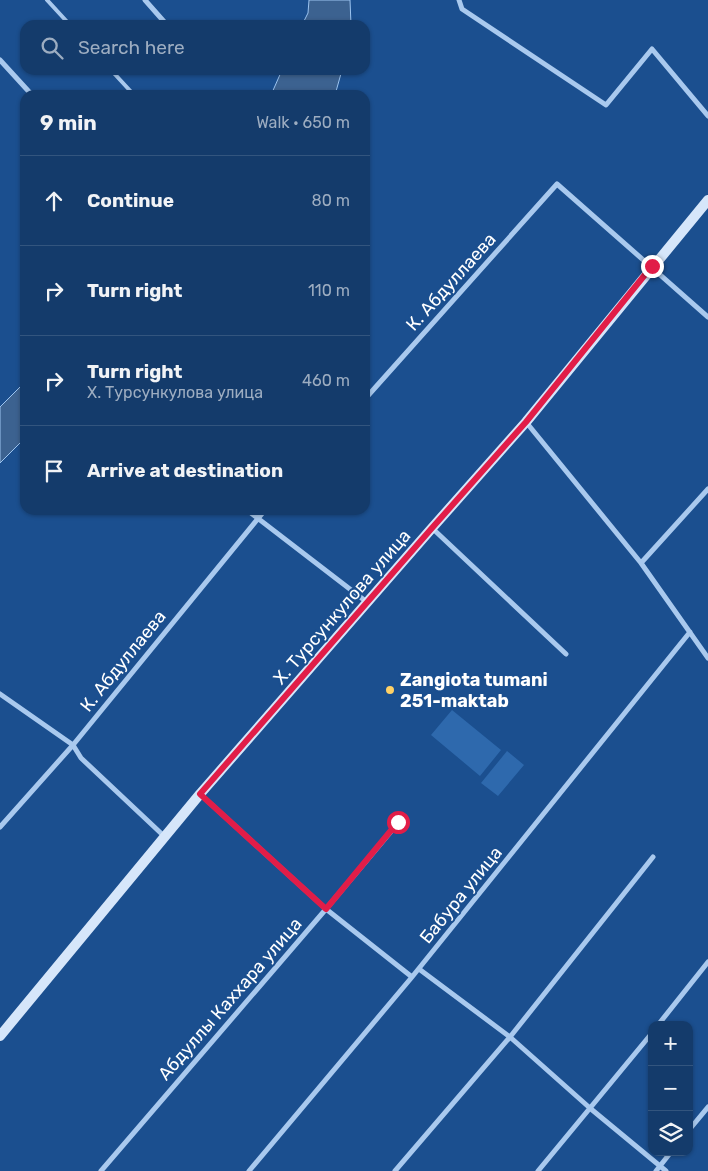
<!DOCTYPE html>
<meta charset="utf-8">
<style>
:root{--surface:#143b6b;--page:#1d4271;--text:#f1f3f6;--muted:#9dadc1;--line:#33557e}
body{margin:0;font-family:Rubik,sans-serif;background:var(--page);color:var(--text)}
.controls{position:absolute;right:15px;bottom:15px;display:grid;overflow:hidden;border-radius:10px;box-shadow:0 1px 4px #0004}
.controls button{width:45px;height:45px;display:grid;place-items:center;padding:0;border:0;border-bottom:1px solid var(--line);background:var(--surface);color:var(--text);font:25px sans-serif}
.stop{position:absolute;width:15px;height:15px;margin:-11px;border:4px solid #e11d48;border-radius:50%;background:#fff}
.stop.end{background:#e11d48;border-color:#fff;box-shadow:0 1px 5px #0008}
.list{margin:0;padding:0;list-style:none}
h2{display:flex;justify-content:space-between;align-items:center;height:65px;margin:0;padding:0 20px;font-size:21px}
h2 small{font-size:16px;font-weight:400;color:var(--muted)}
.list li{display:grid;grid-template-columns:32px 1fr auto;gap:15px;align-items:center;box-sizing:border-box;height:90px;padding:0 20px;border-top:1px solid var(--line)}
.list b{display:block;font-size:19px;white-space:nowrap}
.list p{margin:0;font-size:16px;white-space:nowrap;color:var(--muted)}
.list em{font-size:16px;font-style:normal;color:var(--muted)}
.icon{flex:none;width:28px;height:28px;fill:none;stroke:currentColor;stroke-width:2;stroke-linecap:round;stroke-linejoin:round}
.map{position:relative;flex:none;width:708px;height:1171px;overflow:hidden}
.search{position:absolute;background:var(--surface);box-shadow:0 1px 4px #0004;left:20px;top:20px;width:350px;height:55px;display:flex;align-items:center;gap:12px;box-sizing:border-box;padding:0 18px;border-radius:15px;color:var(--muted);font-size:19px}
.panel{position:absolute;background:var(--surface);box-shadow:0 1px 4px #0004;left:20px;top:90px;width:350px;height:425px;border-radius:15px}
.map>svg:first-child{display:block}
.green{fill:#2e69ad}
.water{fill:#3c6290;stroke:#9cc4f0}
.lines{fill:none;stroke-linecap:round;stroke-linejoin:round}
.lane{stroke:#a9c9ee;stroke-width:4}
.street{stroke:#a9c9ee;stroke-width:5}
.secondary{stroke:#d6e6fa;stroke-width:10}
.route{stroke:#e11d48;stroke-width:6}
.poi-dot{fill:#ffd166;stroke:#1b4f8f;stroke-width:2}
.labels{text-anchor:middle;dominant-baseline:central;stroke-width:4;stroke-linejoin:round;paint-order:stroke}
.street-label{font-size:18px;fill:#fff;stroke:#1b4f8f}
.poi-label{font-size:18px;font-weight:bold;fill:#fff;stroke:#1b4f8f;text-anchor:start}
</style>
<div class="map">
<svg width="708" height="1171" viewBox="0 0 708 1171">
<rect width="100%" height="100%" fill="#1b4f8f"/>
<path class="green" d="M452,710L501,750L480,776L431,735Z
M507,751L524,765L498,796L481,783Z"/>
<path class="water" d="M309,0H350L351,25H302L308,13Z
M282,70H342L335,95H271Z
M25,382V438L0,463V407Z"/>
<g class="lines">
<path class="lane" d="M47,0L70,25
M111,70L134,95"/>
<path class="street" d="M145,0L167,25
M459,0L462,9L606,105L652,49L708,116
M0,60L32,95
M365,399L557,184L708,317
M526,422L641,563L708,658
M247,510L368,603
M432,528L566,654
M641,563L708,489
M0,694L73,745L81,758L165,837
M200,794L326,909L412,977
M0,827L73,745L265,510
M419,969L510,1037L591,1109L666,1171
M658,1025L708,962
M689,1130L708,1107
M101,1171L326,909L399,822
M249,1171L412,977L690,632
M395,1171L510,1037L653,857
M538,1171L652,1033
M656,1171L671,1152"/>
<path class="secondary" d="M0,1036L200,794L432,528L526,422L708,200"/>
</g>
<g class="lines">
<path class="route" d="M398,822L326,909L200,794L432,528L526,422L652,266"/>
</g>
<circle class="poi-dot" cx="390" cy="690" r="5"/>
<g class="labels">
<g class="street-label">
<text transform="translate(451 282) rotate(-48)">К. Абдуллаева</text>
<text transform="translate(342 607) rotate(-49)">Х. Турсункулова улица</text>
<text transform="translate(123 661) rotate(-51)">К. Абдуллаева</text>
<text transform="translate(461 895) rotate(-51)">Бабура улица</text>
<text transform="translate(230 999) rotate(-49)">Абдуллы Каххара улица</text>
</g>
<g class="poi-label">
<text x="400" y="680">Zangiota tumani<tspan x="400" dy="21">251-maktab</tspan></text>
</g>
</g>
</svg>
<div class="controls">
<button>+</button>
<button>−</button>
<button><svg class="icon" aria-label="layers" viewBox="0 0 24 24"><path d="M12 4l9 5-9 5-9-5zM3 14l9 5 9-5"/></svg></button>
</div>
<div class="stop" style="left:398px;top:822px"></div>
<div class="stop end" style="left:652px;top:266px"></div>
<div class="search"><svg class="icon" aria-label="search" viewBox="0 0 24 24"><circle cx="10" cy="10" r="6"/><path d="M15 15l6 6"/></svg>Search here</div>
<section class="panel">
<h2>9 min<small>Walk · 650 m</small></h2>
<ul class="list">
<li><svg class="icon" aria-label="ahead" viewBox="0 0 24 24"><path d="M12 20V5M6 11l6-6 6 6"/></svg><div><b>Continue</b></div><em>80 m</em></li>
<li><svg class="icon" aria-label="right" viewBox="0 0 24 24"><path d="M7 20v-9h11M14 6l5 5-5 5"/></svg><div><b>Turn right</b></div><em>110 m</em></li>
<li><svg class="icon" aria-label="right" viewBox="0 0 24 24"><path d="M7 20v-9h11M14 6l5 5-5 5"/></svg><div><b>Turn right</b><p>Х. Турсункулова улица</p></div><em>460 m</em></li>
<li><svg class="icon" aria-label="arrive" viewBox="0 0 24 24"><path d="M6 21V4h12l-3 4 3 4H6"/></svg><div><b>Arrive at destination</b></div></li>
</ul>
</section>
</div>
